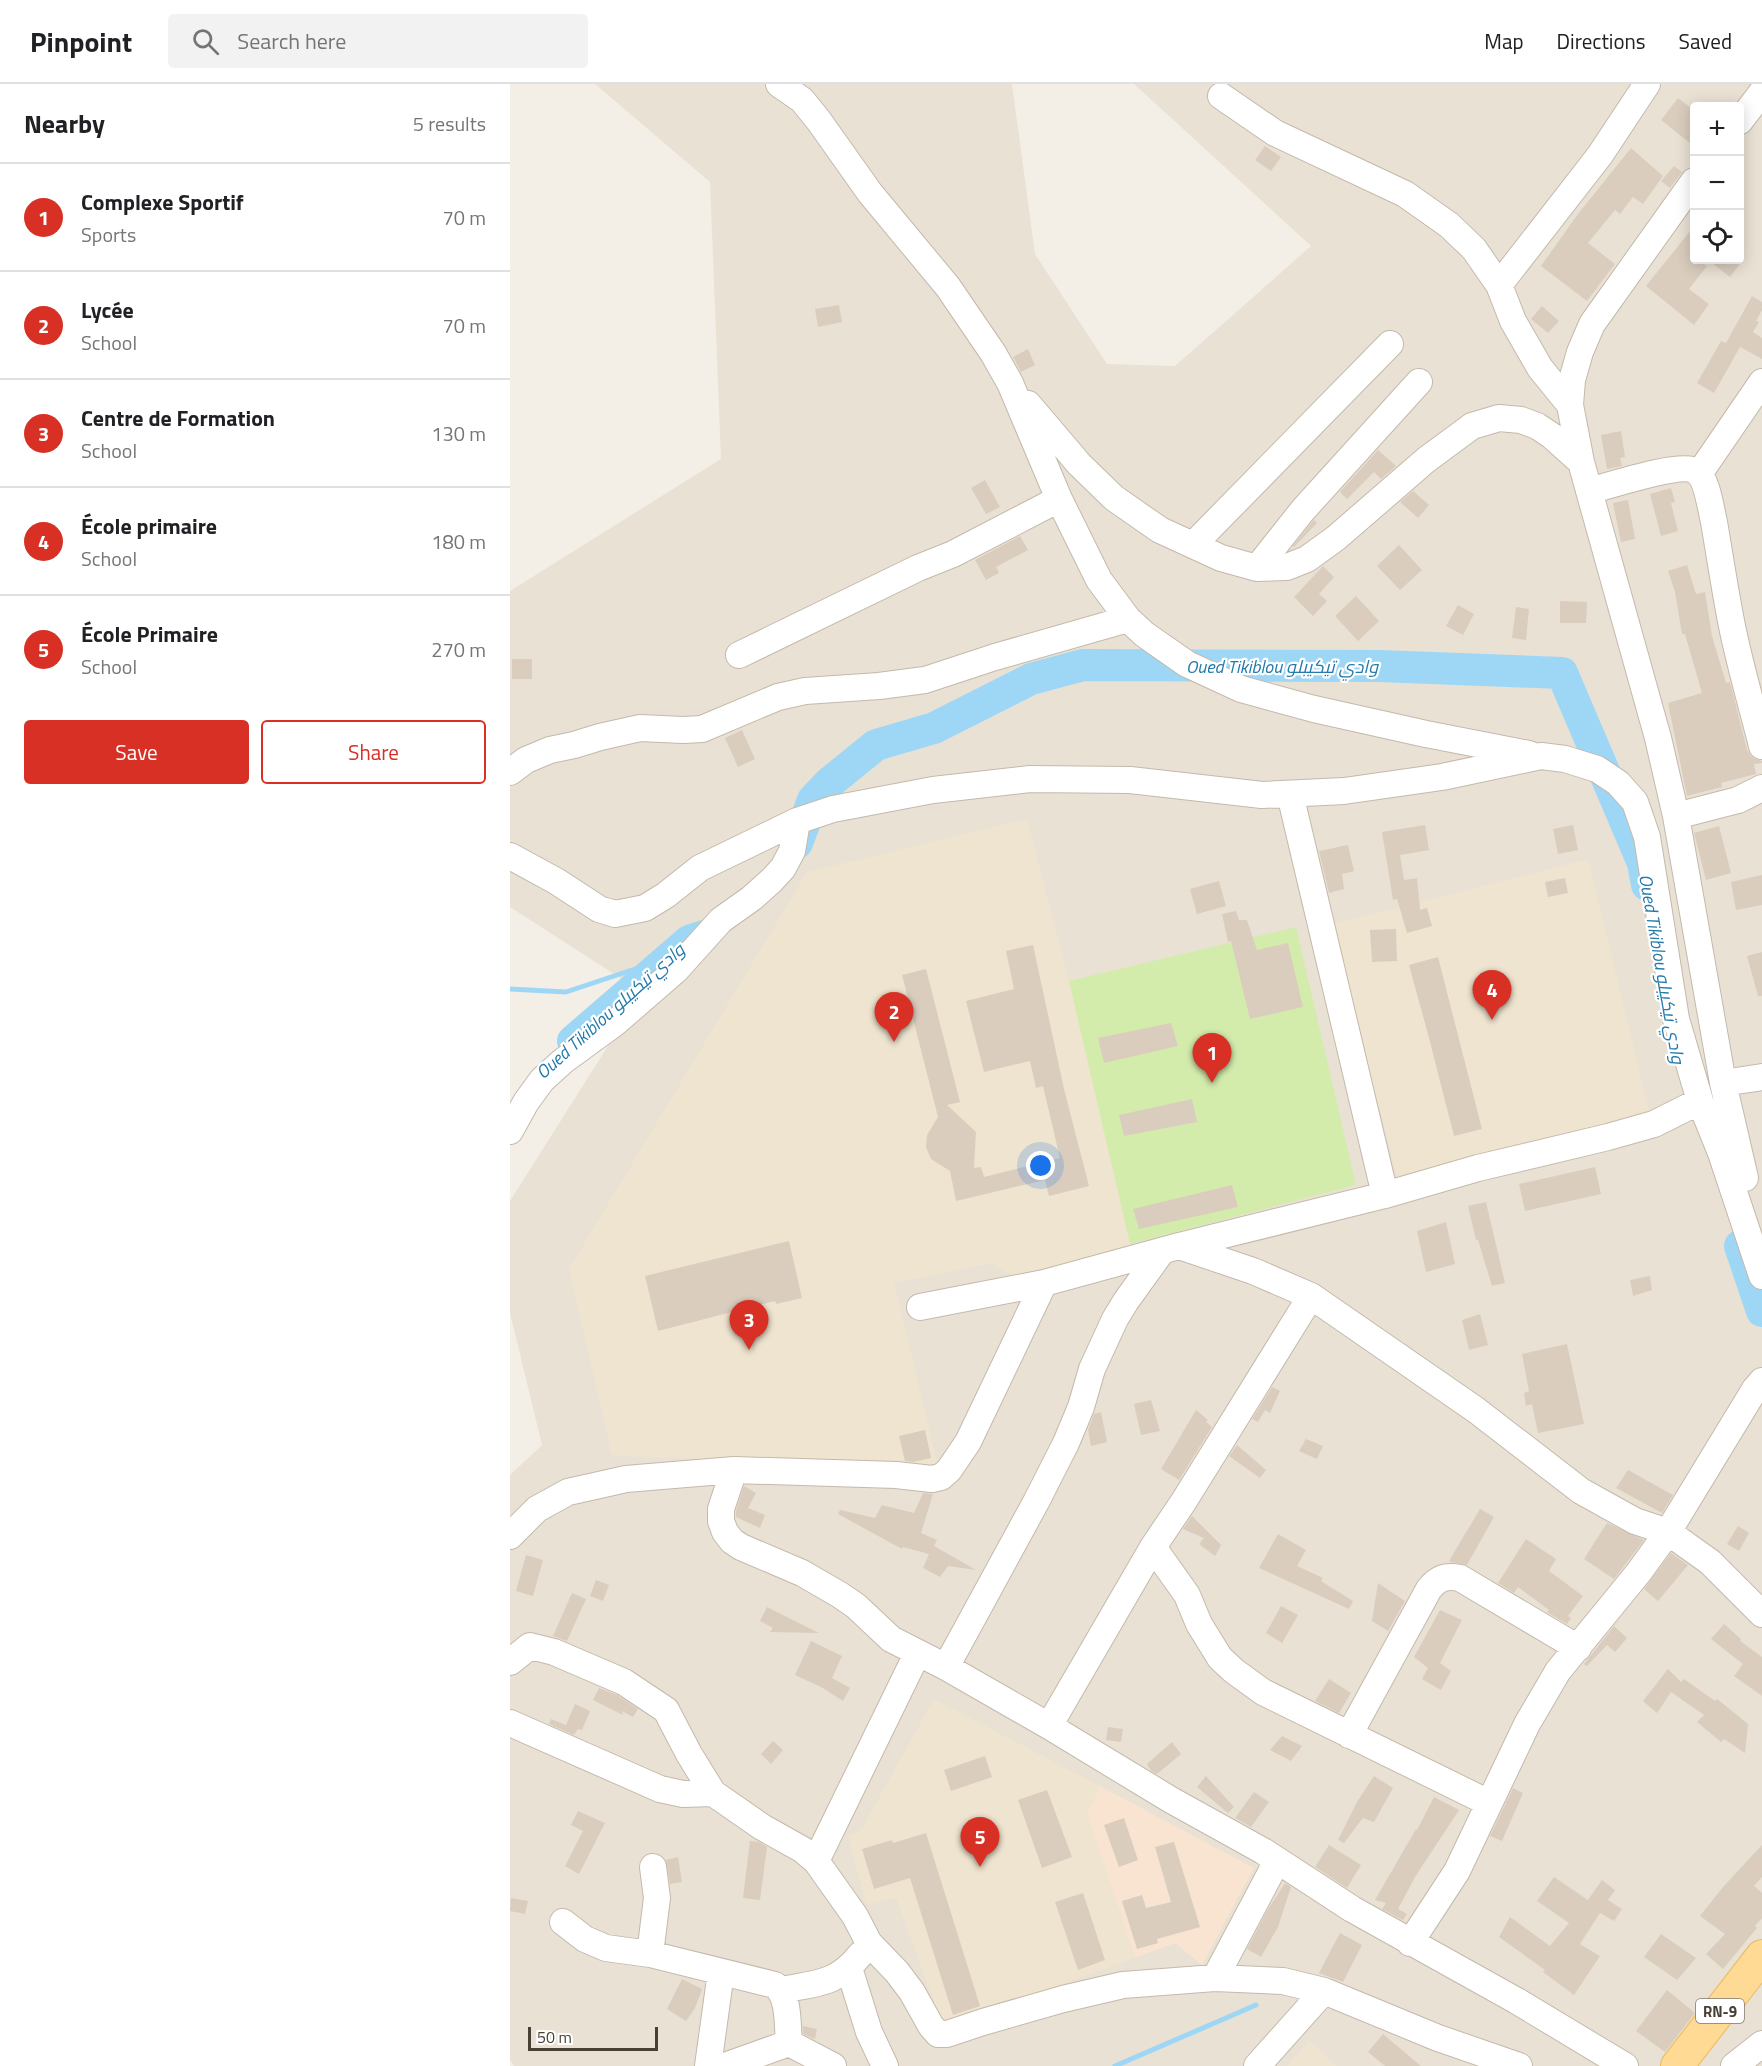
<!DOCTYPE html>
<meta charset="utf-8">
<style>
:root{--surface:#fff;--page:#f2f2f2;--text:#202124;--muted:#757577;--line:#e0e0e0;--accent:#d93025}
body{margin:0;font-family:"Titillium Web",Cairo,sans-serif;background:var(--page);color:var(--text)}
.controls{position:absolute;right:18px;top:18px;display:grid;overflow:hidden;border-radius:6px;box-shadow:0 3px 15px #0003}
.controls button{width:54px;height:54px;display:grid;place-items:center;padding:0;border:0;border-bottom:2px solid var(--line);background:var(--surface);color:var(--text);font:30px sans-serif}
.scale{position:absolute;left:18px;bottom:15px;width:130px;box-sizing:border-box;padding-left:6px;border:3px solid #483f35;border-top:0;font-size:16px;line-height:21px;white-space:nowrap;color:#483f35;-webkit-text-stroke:4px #fff;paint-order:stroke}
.you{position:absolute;left:531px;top:1082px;width:21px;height:21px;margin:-15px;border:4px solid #fff;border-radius:50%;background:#1a73e8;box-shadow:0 0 0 9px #1a73e833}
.badge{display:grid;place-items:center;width:39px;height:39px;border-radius:50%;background:var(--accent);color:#fff;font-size:20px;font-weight:700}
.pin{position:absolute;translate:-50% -50px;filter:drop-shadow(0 2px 3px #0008)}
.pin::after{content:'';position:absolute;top:32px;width:21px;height:18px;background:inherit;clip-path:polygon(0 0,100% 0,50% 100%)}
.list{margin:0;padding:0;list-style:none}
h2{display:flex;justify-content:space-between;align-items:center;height:78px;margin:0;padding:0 24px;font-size:26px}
h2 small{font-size:20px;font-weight:400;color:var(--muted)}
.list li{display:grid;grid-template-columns:39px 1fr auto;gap:18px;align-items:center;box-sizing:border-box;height:108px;padding:0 24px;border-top:2px solid var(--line)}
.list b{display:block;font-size:22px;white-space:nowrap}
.list p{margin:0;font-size:20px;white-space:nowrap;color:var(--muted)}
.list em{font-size:20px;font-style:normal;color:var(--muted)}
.actions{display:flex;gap:12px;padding:18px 24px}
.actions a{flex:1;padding:14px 0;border:2px solid var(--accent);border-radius:6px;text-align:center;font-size:21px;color:var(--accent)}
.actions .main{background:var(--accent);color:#fff}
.icon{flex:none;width:33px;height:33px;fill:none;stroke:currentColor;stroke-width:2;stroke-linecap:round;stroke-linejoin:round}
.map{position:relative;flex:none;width:1252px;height:1982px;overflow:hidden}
header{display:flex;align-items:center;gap:36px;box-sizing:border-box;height:84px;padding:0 30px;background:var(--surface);border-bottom:2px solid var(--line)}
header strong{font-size:28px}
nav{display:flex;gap:33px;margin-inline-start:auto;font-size:21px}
.search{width:420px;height:54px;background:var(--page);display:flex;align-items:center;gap:15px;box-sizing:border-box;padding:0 21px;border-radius:6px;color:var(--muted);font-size:22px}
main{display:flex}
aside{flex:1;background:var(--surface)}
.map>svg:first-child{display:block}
.residential{fill:#e9e1d4;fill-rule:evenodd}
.commercial{fill:#f8e4d0}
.education{fill:#efe4cf}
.green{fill:#d3ecac}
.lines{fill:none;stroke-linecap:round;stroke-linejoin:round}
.stream{stroke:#9ed7f6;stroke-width:5}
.river{stroke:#9ed7f6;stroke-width:32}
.building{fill:#dacdbe}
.minor-casing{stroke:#c4b9ab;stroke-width:28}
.major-casing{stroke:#edb85c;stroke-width:34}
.minor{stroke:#fff;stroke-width:26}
.major{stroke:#ffda95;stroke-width:32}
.labels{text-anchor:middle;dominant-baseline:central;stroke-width:4.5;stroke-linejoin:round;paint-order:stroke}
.shield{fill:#fff;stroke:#7f7972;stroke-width:1.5}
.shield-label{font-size:15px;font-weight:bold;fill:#483f35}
.water-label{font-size:18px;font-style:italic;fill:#247aab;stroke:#fff}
</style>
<header>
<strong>Pinpoint</strong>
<div class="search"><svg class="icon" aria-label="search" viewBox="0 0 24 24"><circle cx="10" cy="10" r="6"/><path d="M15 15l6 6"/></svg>Search here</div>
<nav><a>Map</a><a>Directions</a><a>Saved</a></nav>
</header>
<main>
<aside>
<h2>Nearby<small>5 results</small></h2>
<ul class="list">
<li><span class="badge">1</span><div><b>Complexe Sportif</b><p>Sports</p></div><em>70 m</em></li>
<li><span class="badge">2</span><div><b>Lycée</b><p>School</p></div><em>70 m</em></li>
<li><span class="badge">3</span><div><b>Centre de Formation</b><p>School</p></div><em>130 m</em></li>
<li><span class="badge">4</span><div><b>École primaire</b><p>School</p></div><em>180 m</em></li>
<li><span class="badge">5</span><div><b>École Primaire</b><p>School</p></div><em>270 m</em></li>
</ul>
<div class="actions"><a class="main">Save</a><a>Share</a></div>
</aside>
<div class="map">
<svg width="1252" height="1982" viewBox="0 0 1252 1982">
<rect width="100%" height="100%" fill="#f4efe6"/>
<path class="residential" d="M85,0H502L525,170L597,280L665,282L801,162L624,0H1252V1982H4L0,1976V1391L32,1361L0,1229V1117L132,908L0,823V507L211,375L200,98ZM1184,22H1230V176H1184Z"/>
<path class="commercial" d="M590,1702L744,1784L692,1881L665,1859L625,1874L577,1729Z"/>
<path class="education" d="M517,735L559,897L623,1168L509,1197L483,1179L384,1199L429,1386L102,1371L59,1185L297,788Z
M1078,775L1140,1031L887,1092L822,840Z
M424,1615L590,1702L577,1729L625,1874L433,1943L386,1814L356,1820L338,1752L351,1746Z
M799,1957L827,1982H777Z"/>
<path class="green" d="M786,843L846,1101L620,1160L559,897Z"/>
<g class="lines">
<path class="stream" d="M0,905L56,908L161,873
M605,1982L746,1921"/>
<path class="river" d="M287,759L303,716L319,699L366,661L424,644L521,595L573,581L870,582L1052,589L1133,779L1137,801
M63,957L179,857L194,852
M1230,1162L1252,1227"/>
</g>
<path class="building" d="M1168,14L1185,27V63L1151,36Z
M755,62L771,73L761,87L745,76Z
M1121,64L1153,92L1133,120L1123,113L1110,130L1105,126L1078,159L1105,180L1077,217L1031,182L1068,130Z
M1164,82L1172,88L1160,104L1151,97Z
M1185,141V176H1188L1197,182L1179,205L1199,220L1184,241L1136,202Z
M1198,176H1233L1220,193Z
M1242,212L1252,218V226L1246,237L1249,238L1243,248L1252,254V275L1230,263L1204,309L1187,299L1211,257L1216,259Z
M329,221L332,238L308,243L305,225Z
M1032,222L1049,237L1038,249L1021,235Z
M518,265L525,281L511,288L503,273Z
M1111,347L1115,373L1110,374L1112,382L1097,385L1091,351Z
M868,366L886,382L871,395L864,388L837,415L830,408Z
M475,396L490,423L476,430L461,404Z
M1161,404L1165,418L1161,419L1168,447L1151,452L1140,410Z
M903,407L919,421L908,434L890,418Z
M1118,416L1125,455L1111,458L1103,419Z
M804,436L807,439L784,463L783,462Z
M510,452L518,466L486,483L489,489L476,496L465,476Z
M889,461L912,486L890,506L867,482Z
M1177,481L1186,510L1195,508L1202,552L1216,599L1220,598L1237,666L1242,673L1252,677V679L1244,680L1246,690L1211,699L1212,703L1177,712L1158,619L1192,609L1175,550H1172L1165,508L1158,487Z
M813,482L824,493L809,510L817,517L803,532L784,513Z
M846,512L869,537L848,557L825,532Z
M1050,517L1077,518L1076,539H1050Z
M948,521L964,530L953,551L936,542Z
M1006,523L1019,525L1016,556L1002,554Z
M2,575H22V595H2Z
M232,646L245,675L228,683L215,654Z
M915,741L919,766L890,771L894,796L907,794L910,826L917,824L922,842L897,849L887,815L883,816L872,748Z
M1063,741L1068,766L1048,770L1043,745Z
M1209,742L1221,789L1196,796L1184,749Z
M838,761L844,787L832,790L834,805L819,809L809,767Z
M1252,791V821L1226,826L1221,798Z
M1055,794L1058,809L1038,813L1035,798Z
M709,797L716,822L687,830L680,805Z
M726,827L729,836H737L747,866L778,859L793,923L740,935L721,857L718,858L712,830Z
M886,845L887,877L862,878L860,846Z
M523,861L554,1005L579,1102L539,1112L535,1096L446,1117L440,1087L421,1075L416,1063L417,1051L428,1033L392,891L416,885L450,1018L437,1021L466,1048L464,1084L471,1083L474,1093L550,1074L533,1002L526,1004L520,977L474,988L456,917L504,905L496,867Z
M1252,868V912H1248L1237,872Z
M928,873L972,1045L944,1052L919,954L899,881Z
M661,939L668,962L594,979L588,954Z
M682,1015L687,1038L614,1052L609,1031Z
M1085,1083L1091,1110L1015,1127L1009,1100Z
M722,1101L728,1123L629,1145L623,1125Z
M976,1118L995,1199L982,1202L968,1156H966L958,1122Z
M936,1138L945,1180L916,1188L907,1147Z
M279,1157L292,1214L266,1220L265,1217L148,1247L135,1192Z
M1140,1192L1142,1206L1123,1212L1120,1196Z
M970,1230L978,1261L959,1266L952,1236Z
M1057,1260L1074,1340L1028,1349L1022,1320L1016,1322L1014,1309L1019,1307L1012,1270Z
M762,1303L770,1307L760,1329L755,1326L748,1338L742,1335Z
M641,1316L650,1347L631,1351L624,1320Z
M686,1326L698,1336L696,1338L702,1343L669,1396L651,1385Z
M591,1328L597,1358L581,1362L578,1346L584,1330Z
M415,1346L421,1374L403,1378L395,1377L389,1352Z
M796,1355L813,1362L807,1375L789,1367Z
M727,1361L756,1386L750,1394L719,1372Z
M1118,1386L1163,1411L1152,1429L1106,1404Z
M234,1402L246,1409L238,1424L255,1431L250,1444L226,1433V1427Z
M413,1409L423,1410L411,1449L427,1456L424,1462L466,1486L438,1482L430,1493L413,1484L419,1470L393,1463L392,1465L328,1430L330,1426L365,1434L372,1421L404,1429Z
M970,1425L984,1433L957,1481L941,1478L939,1477Z
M682,1432L711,1461L705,1472L689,1460L694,1454L673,1445Z
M1097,1439L1134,1456L1104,1495L1074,1475Z
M1228,1442L1239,1449L1229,1467L1217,1460Z
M768,1450L796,1466L787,1482L813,1494L811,1497L843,1517L839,1525L749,1484Z
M1016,1455L1046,1475L1039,1487L1073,1512L1058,1532L1061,1534L1057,1540L1037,1528L1039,1526L1008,1503L1004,1509L988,1499Z
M1161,1469L1178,1481L1148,1517L1134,1505Z
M16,1471L33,1476L23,1512L6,1507Z
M86,1496L99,1501L93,1517L80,1512Z
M868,1499L895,1517L878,1547L862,1537Z
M62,1509L76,1515L57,1557L43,1552Z
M771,1522L788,1531L772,1559L756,1549Z
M257,1523L309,1549L260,1548L263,1544L250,1537Z
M930,1526L952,1536L930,1579L941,1587L931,1606L912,1595L918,1584L904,1573Z
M1214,1540L1231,1555L1230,1557L1252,1573V1612L1224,1592L1233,1580L1201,1555Z
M1104,1542L1117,1554L1105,1568L1097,1561L1077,1582L1074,1580Z
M301,1557L332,1572L322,1594L340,1604L333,1617L311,1603L285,1591Z
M1158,1585L1171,1598L1174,1595L1205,1617L1207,1615L1238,1640L1235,1669L1214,1655L1211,1658L1187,1638L1194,1631L1161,1608L1147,1629L1133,1617Z
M819,1595L841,1609L829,1629L805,1617Z
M89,1604L107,1611L128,1625L123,1633L112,1627L113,1631L83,1616Z
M65,1620L80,1627L72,1646L68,1645L64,1651L39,1640L41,1635L56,1641Z
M598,1643L613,1645L611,1658L596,1656Z
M772,1652L792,1662L781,1677L760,1666Z
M263,1657L273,1666L261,1680L251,1670Z
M662,1658L671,1670L647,1690L641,1687L637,1680Z
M475,1672L482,1693L441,1707L434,1686Z
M696,1692L724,1723L718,1729L687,1703Z
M864,1692L883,1704L864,1738L853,1734L834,1759L828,1756L847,1718Z
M1003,1704L1013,1709L992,1757L980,1752Z
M537,1706L562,1773L532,1784L508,1716Z
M744,1708L759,1718L741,1743L725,1734Z
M924,1713L949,1726L905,1793L888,1825L897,1830L893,1836L872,1825L876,1819L865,1816L906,1745L907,1746Z
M68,1727L95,1739L69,1790L55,1782L73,1747L61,1741Z
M614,1734L628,1776L609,1783L594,1741Z
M416,1749L470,1922L443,1931L400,1794L364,1805L352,1765L382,1756L383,1759Z
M240,1757L249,1758L257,1763L250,1816L233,1814Z
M664,1758L690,1843L647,1855L648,1859L627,1865L612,1817L632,1811L636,1824L661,1818L645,1763Z
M819,1761L851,1781L837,1804L805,1783Z
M1252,1761V1793L1244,1802L1252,1809V1834L1245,1842L1247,1844L1213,1885L1196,1870L1215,1850L1190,1832L1213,1803Z
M168,1773L172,1798L160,1800L156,1776Z
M1044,1793L1078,1816L1092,1796L1105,1806L1098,1816L1112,1825L1104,1837L1090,1829L1070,1860L1090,1872L1064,1911L1033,1888L1035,1886L989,1853L1000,1833L1040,1862L1059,1839L1027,1817Z
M775,1799L781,1803L768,1843L751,1873L737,1865L757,1827Z
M573,1809L595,1876L568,1886L545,1818Z
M1,1814L18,1817L15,1830L0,1827Z
M830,1849L852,1861L833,1898L809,1889Z
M1151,1850L1186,1874L1167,1896L1134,1873Z
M172,1895L192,1905L185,1924L176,1937L157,1925Z
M1157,1906L1185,1929L1155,1968L1126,1947Z
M293,1942L307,1945L305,1955L293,1950Z
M873,1950L911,1982H875L858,1968Z"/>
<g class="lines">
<defs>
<path id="minor" d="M269,0L292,16L309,37L360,109L438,203L483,269L500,299L549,415L589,496L618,535L634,550L677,580L731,605L804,625L916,650L1019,670
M711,12L765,49L895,110L939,141L964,165L989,201L1003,237L1030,284L1060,321
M1230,37L1252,8
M1184,97L1082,240L1070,268L1062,296L1060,321L1071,378L1148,654L1166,732L1213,999L1235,1094
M989,201L1090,71L1137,0
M518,320L569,380L604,414L650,446L711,474L747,484L777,483L797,475L826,454L916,376L962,342L989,334L1011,336L1027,342L1042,352L1071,378
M1189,390L1252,298
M1079,407C1098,402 1171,378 1186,387C1197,394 1201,426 1204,438C1210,473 1215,507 1222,542C1230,582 1242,622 1252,662
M683,461L880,260
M747,484L793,426L909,298
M229,571L408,484L443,470L549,415
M0,688L16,676L40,666L64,661L90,653L130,644L173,646L192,645L268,613L295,607L369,602L415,596L485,573L618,535
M780,710L875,1111
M1166,732L1228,716L1252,704
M0,772L46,797L89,825L105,830L135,824L156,811L190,784L287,737L323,725L423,706L520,695L620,696L752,711L834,707L932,693L1031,672L1055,675L1087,685L1108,699L1125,718L1137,753L1166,935L1190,1017L1211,1069L1252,1192
M1213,999L1252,993
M0,1047L16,1018L32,996L53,977L105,939L166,886L211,836L242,814L262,796L273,784L282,767L287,737
M669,1162L743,1187L801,1212L966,1326L1071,1407L1125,1437L1158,1448L1129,1488L1048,1587L1017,1640L947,1787L900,1859
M410,1223L534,1199L669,1162L875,1111L968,1084L1098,1053L1144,1040L1190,1017
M1252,1297L1245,1305L1158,1448L1200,1478L1252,1530
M224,1386L211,1425V1437L215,1448L222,1457L231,1463L292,1489L330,1511L346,1522L381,1555L436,1583L539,1642L661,1716L753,1767L842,1825L1007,1917L1115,1982
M0,1452L27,1425L58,1408L116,1395L224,1386L386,1391L422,1395L431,1393L439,1386L458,1358L534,1199
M643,1463L677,1511L689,1540L710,1574L724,1587L753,1608L979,1719
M0,1578L20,1562L44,1568L114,1598L156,1626L179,1670L203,1709L252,1743L293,1766L306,1777L345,1832L359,1859L387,1888L402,1908L421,1942L428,1950H437L473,1938L553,1915L613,1901L705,1894L773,1897L814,1907L928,1954L1009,1982
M436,1583L526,1418L556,1359L571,1323L582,1285L605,1235L616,1217L652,1167
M0,1639L150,1705L173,1710L203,1709
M539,1642L643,1463L674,1417L801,1212
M839,1651L919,1505C928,1494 936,1491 950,1494L1068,1564
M306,1777L407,1570
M143,1783L147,1814L140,1870L265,1901C280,1914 277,1940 279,1959
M53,1838L75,1855L96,1864L140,1870
M339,1884L359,1948L375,1982
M705,1894L767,1777
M271,1906C306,1899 326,1901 350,1871
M198,1982L211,1888
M215,1982L279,1959L323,1982
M747,1982L814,1907
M1224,1982L1252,1960"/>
<path id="major" d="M1167,1982L1252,1872"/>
</defs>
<use href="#minor" class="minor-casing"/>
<use href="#major" class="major-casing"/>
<use href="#minor" class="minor"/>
<use href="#major" class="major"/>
</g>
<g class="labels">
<rect class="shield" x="1186" y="1915" width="48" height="24" rx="4.5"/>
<g class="shield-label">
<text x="1210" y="1927">RN-9</text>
</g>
<g class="water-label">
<text x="772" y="582">Oued Tikiblou وادي تيكيبلو</text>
<text transform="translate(1152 885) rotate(80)">Oued Tikiblou وادي تيكيبلو</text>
<text transform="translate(100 927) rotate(-42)">Oued Tikiblou وادي تيكيبلو</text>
</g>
</g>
</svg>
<div class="controls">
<button>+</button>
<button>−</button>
<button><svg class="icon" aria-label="locate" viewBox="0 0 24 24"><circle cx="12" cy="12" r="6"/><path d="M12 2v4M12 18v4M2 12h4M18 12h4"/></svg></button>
</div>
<div class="scale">50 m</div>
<div class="you"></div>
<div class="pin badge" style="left:702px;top:999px">1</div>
<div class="pin badge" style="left:384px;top:958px">2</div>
<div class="pin badge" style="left:239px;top:1266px">3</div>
<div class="pin badge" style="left:982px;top:936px">4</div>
<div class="pin badge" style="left:470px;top:1783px">5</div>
</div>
</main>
